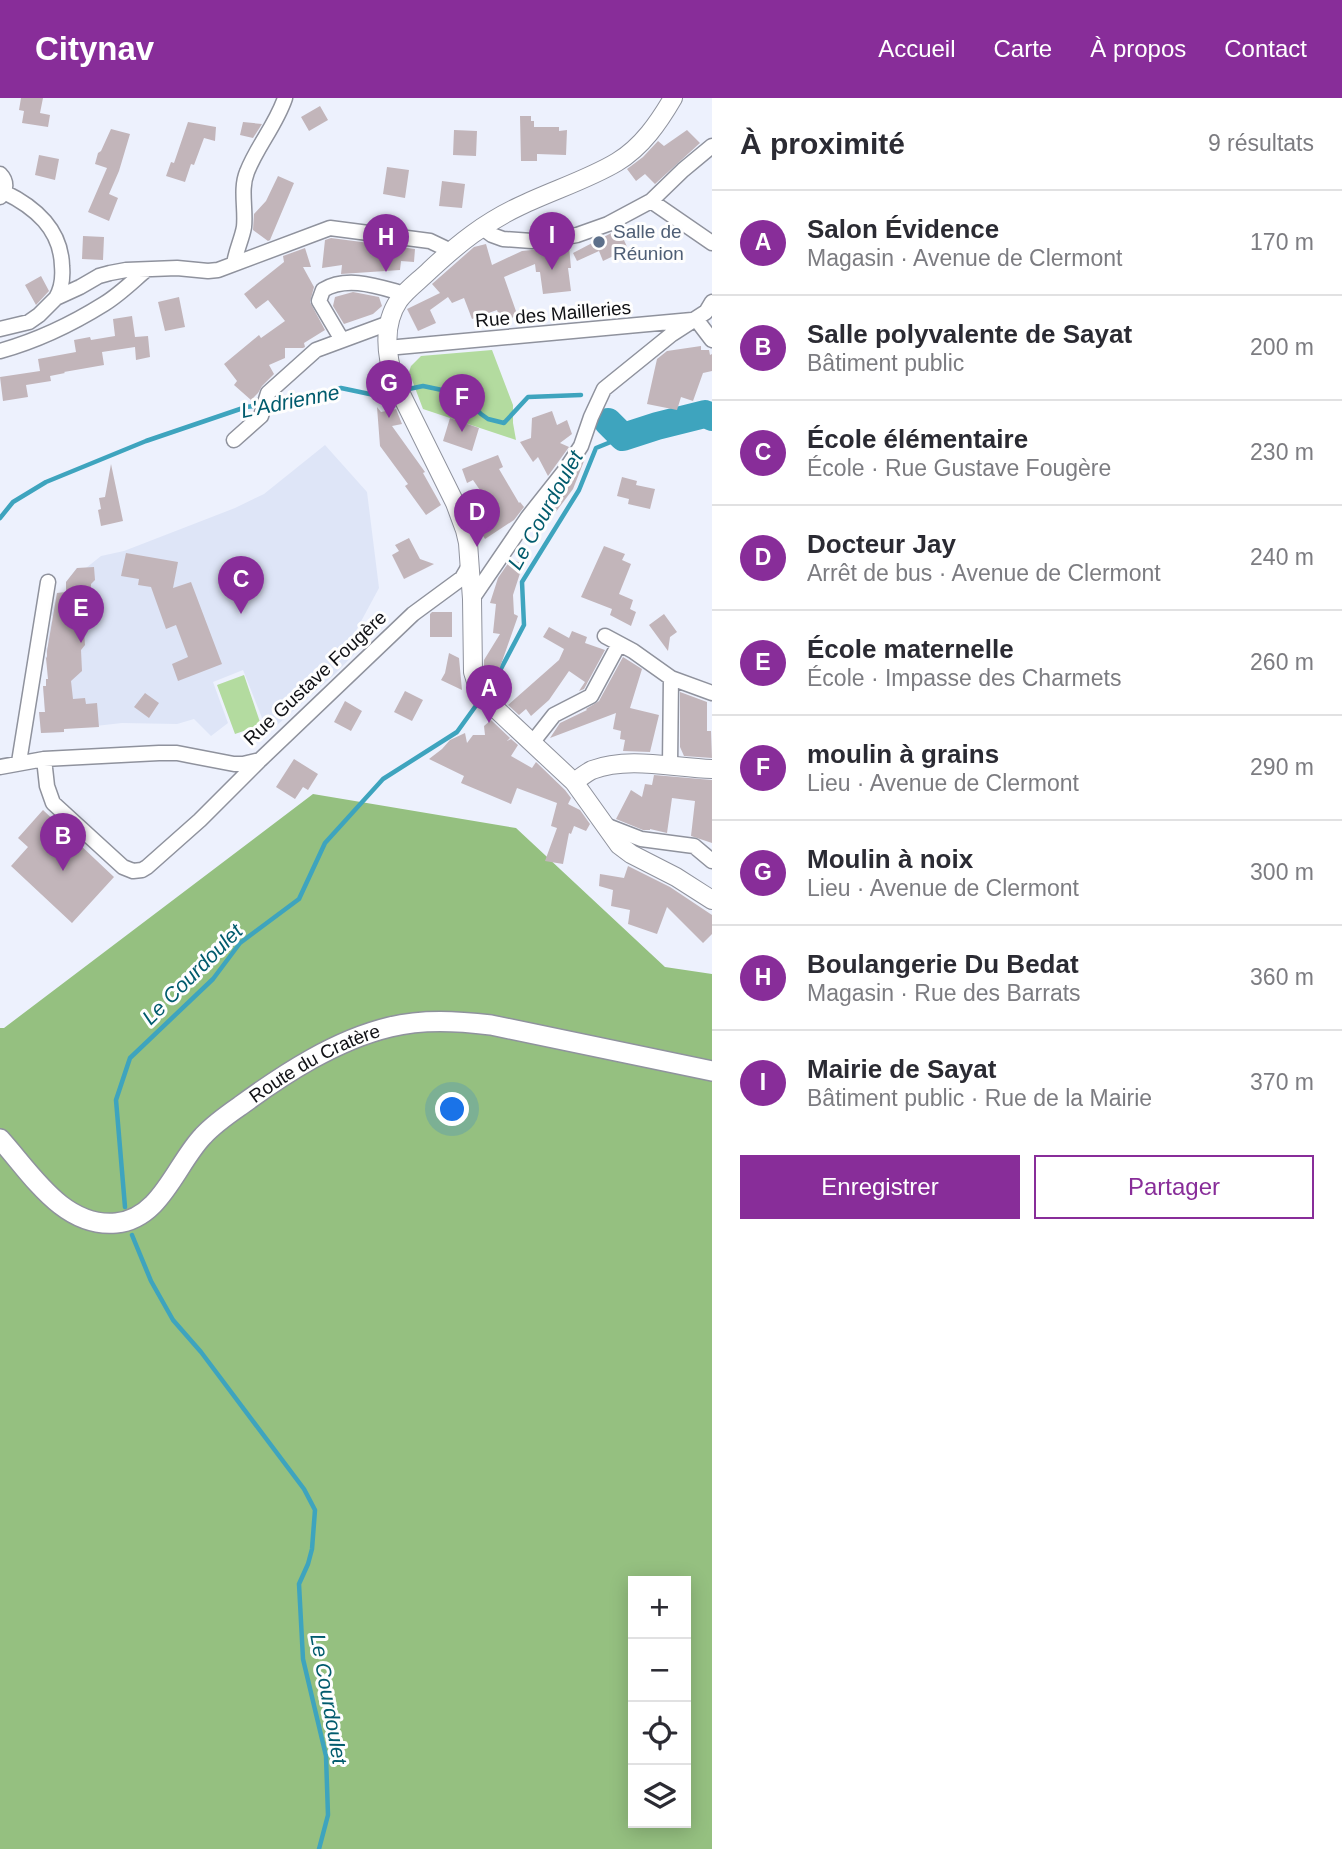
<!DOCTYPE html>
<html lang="fr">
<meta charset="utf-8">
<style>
:root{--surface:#fff;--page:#f7f7f7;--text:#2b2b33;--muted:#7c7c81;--line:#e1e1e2;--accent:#882d99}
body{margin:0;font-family:Arial,sans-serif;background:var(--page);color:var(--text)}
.controls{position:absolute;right:21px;bottom:21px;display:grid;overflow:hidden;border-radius:0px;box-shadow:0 4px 18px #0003}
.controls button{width:63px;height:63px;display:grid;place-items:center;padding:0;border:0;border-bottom:2px solid var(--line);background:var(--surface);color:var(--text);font:35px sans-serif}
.you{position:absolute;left:453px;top:1012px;width:24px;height:24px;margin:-18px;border:5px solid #fff;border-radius:50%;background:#1a73e8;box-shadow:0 0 0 10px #1a73e833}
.badge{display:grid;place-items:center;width:46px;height:46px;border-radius:50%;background:var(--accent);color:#fff;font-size:23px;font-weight:700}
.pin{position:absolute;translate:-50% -58px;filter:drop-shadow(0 2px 4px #0008)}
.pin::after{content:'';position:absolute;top:37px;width:24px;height:21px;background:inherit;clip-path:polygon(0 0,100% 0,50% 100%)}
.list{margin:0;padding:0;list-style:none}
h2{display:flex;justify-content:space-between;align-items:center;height:91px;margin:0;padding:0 28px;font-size:30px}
h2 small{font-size:23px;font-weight:400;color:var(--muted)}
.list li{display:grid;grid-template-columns:46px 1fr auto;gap:21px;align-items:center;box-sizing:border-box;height:105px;padding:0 28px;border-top:2px solid var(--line)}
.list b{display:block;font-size:26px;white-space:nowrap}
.list p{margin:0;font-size:23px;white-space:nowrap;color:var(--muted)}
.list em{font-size:23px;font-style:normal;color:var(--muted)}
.actions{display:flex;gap:14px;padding:21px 28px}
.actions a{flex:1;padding:16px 0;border:2px solid var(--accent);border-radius:0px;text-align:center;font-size:24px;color:var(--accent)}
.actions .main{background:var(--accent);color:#fff}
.icon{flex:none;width:38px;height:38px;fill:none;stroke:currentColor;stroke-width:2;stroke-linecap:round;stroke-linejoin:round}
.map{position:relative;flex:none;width:712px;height:1751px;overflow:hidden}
header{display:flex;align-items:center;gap:42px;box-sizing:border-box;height:98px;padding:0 35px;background:var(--accent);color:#fff}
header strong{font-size:33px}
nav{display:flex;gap:38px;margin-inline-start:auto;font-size:24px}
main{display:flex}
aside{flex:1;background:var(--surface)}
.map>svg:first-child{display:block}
.built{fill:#dee5f7}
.green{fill:#b3db9f}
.forest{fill:#95c080;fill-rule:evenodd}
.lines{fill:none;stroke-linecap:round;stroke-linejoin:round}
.stream{stroke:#3ea4be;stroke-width:4.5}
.river{stroke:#3ea4be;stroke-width:28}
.building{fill:#c2b5ba}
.minor-casing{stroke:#8f929d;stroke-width:17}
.tertiary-casing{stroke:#8f929d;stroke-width:20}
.secondary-casing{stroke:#8f929d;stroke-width:22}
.minor{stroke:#fff;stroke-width:14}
.tertiary{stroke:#fff;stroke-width:18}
.secondary{stroke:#fff;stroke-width:19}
.service-dot{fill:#5c6f8a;stroke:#fefefe;stroke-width:2.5}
.labels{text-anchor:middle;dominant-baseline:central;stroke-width:6;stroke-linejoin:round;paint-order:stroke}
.service-label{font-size:19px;fill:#4e5e75;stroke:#fefefe;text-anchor:start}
.street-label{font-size:19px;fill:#101115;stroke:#fefefe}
.water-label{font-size:21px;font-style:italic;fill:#015b6d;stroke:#fefefe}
</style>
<header>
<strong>Citynav</strong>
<nav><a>Accueil</a><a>Carte</a><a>À propos</a><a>Contact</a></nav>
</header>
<main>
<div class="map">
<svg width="712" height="1751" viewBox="0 0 712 1751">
<rect width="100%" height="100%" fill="#edf1fd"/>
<path class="built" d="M325,347L367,394L379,490L351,542L360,550L336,575L268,635L243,572L213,584L228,625L211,638L194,621L177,626L122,625L87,629L64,625V634L41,635L39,614H45L43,588H46V581H48L47,563L45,559L47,558L46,550L48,549V541L51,524L53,523L52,516L57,495L66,494V484L77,470H86L101,458L124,453L235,410L264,396Z"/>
<path class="green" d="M492,252L513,307V325L516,342L423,311L409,274L411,268L421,258Z
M244,577L261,627L235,636L217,587Z"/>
<path class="forest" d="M313,696L516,730L665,869L712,876V1751H0V930H4ZM633,1483H686V1725H633Z"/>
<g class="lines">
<path class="stream" d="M404,292L423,288L461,296L481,316L488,321L504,325L528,299L581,297
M0,420L13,404L46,384L146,343L246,309L309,301L341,290L379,298L395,294
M485,595L495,582L524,527L522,484L579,392L596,350L623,339
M125,1109L116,1002L130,960L213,881L240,845L299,801L325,745L383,681L457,634L480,602
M132,1137L151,1183L173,1222L201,1254L304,1391L315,1412L312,1451L308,1466L299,1486L303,1561L326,1658L328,1717L319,1751"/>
<path class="river" d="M608,324L623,339L657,328L705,316L712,319"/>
</g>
<path class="building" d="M21,0H43L40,15L50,17L48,29L22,25L24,13L19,12Z
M320,8L328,22L309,33L301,19Z
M520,18H531V23H534V29H559V33L567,32L566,57L537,56V63H521Z
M188,24L216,29L215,43L204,40L194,67L191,66L185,84L166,78L171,64L174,65Z
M243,24L262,26L253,40L240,37Z
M111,31L130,36L119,73L109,96L118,100L109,123L88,114L107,70L95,66L98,55L101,53Z
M454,32L477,33L476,58L453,57Z
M687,32L700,45L655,86L645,76L636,83L627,71L643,59L658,43L664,48Z
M39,57L59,61L55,82L35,77Z
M387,69L409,72L405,100L383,96Z
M278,78L294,85L270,142L268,143L253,132L254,116L266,103Z
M442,83L465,86L462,110L439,108Z
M619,131L628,151L603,163L599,153L577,163L573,155Z
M83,138L104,139L103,162L82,161Z
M331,140L415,151L414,164L401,163L400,172L341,176L342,167L322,170L325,142Z
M486,146L492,167L522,153L569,148L571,170H568L571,193L543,196L540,174H536L535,166L504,179L517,216L503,227L497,212L472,221L464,200L452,205L448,199L430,212L436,225L418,233L407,211L440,195L432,186L474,149Z
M305,150L311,169H303L314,189L310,204L325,232L304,245L305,249L303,250H285V260L269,267L274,276L262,288L258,295L251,302L234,287L237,283L224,266L259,237L261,240L285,223L268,202L256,211L244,196L284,164L283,158Z
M41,178L49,193L36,207L25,187Z
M353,194L379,199L382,208L373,216L344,226L333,208L335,199Z
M179,199L185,229L165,233L158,204Z
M132,218L135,239L148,238L150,259L136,262L135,249L102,254L104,267L64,274L65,275L50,278L51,283L26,287L28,299L3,303L0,279L40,273L38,261L76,254L74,242L90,239L91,242L115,238L113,221Z
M701,248V252H709L710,257L712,256V273L703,275L693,303L681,299L677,312L647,306L657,261L667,253Z
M377,309L381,314L396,311L402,326L392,328L425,374L423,375L441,407L426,417L405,388L408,386L380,348Z
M552,313L557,327L567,322L572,336L560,345L569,349L548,378L538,359L533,364L520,344L531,340L532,320Z
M450,320L479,330L472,353L443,343Z
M498,357L503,369L499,371L519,405L520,404L524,409L514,422L485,441L479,431L476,418L491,408L473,382L467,385L462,371Z
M586,358L573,391L549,423L541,418L574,377Z
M111,366L123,423L101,428L98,412L101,411L99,400L105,399Z
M622,379L637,383L636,387L655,391L650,411L628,406L629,401L617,398Z
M409,440L420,461L434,466L404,481L392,457L399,453L395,447Z
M604,448L625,456L622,462L631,466L619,496L633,502L630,511L636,514L631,528L610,517L612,511L581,499Z
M126,455L178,464L173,490L191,484L222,566L178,583L172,566L188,559L176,527L166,531L151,489L138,487L139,481L121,478Z
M511,461L523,466L513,497L514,516L518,518L492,592L484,572V562L500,536L493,535L496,506L490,505L498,480Z
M94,469L95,482L91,486V491L87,492L89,512L99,520L83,521L85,547L81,552L82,573L71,583L73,601L85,600L86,606L97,605L99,629L64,631V634L41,635L39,614H45L43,588H46V581H48L46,560L47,559V553L57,495L66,494V484L77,470Z
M432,514H452V539H430V516Z
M664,516L677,534L670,539L668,553L649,527Z
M549,529L569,540L572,533L587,539L585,545L605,552L584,591L579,593L585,584L569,573L549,602L531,618L526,611L519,617L508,607L559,562L564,551L543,539Z
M449,555L459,560L462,592L441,582L445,575Z
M623,559L642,571L630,610L659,617L650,654L623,653L625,642L620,641L621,633L613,631L616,615L550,640L560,625L587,612L586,611L599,603Z
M405,593L423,602L412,623L394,614Z
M680,594L707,604V633H711L712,660L684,658L680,649Z
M145,595L159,605L149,620L134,609Z
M345,603L362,613L351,633L334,624Z
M491,622L510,640L507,643L511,641L518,647L511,658L532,670L536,664L565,692L571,700L568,706L580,712L590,726L586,733L574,728L571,736L569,735L563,766L545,763L557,730L551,728L557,705L517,690L511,706L461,685L464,678L429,661L442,651L450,642L465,635L467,645L473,637H485L484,628Z
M294,661L318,676L308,692L303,689L295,701L276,689Z
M654,677L712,682V745L691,738L695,703L672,700L667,735L650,731V732H643L616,721L631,692L642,699L645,686L652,687Z
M43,712L114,779L72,825L11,768L28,749L18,740Z
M628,768L670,789L712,817V836L703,845L667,809L657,836L628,826L630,812L611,808L613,792L599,788L600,776L624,780Z"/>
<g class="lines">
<defs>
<path id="minor" d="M0,76C7,83 7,92 0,99
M4,94C35,109 61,131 62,168C63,179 62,190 56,200
M651,103L712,145
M481,129L492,137L503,141L532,143L555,141L577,137L608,126L651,103L683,72L712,48
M234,166C236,152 242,141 244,129C246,111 240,91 247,74C257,48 276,27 285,0
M696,221L712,242
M0,231L29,224L39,217L56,200L80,189L99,178L110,175L126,172L177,170L208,173L218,172L330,130L430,143L451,153
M342,242L319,203L323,192C348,177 379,189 405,196
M387,250L692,222
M0,253C36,243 72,226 104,206C119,197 133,183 146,172
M234,342L261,318L268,295L316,252L389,225
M472,501L528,419L566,371L581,348L591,319L604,291L672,236L706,214L712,204
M605,538L633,553L671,580L712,595
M532,645L554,617L591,598L619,546
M44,661L47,688L53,705L123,769L133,773L142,772L147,769L200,722L259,663
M19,664L48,484
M670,668L671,580
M0,669L44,661L159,655H177L234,666H243L260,662L413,516L462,480L469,468
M605,727L641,741L694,748L712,763"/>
<path id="tertiary" d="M673,0C659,24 642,49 617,64C589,81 551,93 520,108C484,125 459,145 430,172C420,182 407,191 399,202C382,227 386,257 395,284L455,405L465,432L468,445L472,501L473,574L480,596L574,684L619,747L631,756L676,779L712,802
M574,684C580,680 586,675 592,672C629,658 674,670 712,671"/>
<g id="secondary">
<path id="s1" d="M0,1041C31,1075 63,1130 116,1125C161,1121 176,1066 203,1038C214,1026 227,1017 240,1008C285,975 336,942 390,929C423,921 457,923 491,927L712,973"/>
</g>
</defs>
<use href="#minor" class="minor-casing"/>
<use href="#tertiary" class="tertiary-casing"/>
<use href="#secondary" class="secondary-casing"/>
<use href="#minor" class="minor"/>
<use href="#tertiary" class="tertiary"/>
<use href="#secondary" class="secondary"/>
</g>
<circle class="service-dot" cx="599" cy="144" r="7"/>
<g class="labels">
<g class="service-label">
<text x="613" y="133">Salle de<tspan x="613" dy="22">Réunion</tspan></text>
</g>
<g class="street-label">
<text transform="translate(553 216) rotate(-5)">Rue des Mailleries</text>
<text transform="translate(315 580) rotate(-43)">Rue Gustave Fougère</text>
<text stroke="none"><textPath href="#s1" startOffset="411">Route du Cratère</textPath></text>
</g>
<g class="water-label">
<text transform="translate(290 303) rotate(-11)">L'Adrienne</text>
<text transform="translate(545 412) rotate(-61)">Le Courdoulet</text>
<text transform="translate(192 876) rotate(-45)">Le Courdoulet</text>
<text transform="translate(329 1601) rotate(80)">Le Courdoulet</text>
</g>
</g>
</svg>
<div class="controls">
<button>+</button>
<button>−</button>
<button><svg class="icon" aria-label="locate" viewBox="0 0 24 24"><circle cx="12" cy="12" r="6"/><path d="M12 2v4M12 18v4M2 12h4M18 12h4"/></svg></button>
<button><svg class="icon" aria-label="layers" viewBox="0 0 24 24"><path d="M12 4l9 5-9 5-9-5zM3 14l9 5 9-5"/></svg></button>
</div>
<div class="you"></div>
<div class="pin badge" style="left:489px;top:625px">A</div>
<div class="pin badge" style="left:63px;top:773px">B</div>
<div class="pin badge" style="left:241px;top:516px">C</div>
<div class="pin badge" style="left:477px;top:449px">D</div>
<div class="pin badge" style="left:81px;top:545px">E</div>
<div class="pin badge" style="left:462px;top:334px">F</div>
<div class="pin badge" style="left:389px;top:320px">G</div>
<div class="pin badge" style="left:386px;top:174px">H</div>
<div class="pin badge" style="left:552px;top:172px">I</div>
</div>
<aside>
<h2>À proximité<small>9 résultats</small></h2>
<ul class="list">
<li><span class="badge">A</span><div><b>Salon Évidence</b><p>Magasin · Avenue de Clermont</p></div><em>170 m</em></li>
<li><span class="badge">B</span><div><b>Salle polyvalente de Sayat</b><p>Bâtiment public</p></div><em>200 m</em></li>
<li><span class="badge">C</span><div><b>École élémentaire</b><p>École · Rue Gustave Fougère</p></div><em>230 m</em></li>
<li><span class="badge">D</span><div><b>Docteur Jay</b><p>Arrêt de bus · Avenue de Clermont</p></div><em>240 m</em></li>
<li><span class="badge">E</span><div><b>École maternelle</b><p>École · Impasse des Charmets</p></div><em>260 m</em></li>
<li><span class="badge">F</span><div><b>moulin à grains</b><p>Lieu · Avenue de Clermont</p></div><em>290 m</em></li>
<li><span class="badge">G</span><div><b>Moulin à noix</b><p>Lieu · Avenue de Clermont</p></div><em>300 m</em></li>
<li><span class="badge">H</span><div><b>Boulangerie Du Bedat</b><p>Magasin · Rue des Barrats</p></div><em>360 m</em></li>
<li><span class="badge">I</span><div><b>Mairie de Sayat</b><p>Bâtiment public · Rue de la Mairie</p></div><em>370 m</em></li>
</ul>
<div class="actions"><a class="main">Enregistrer</a><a>Partager</a></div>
</aside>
</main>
